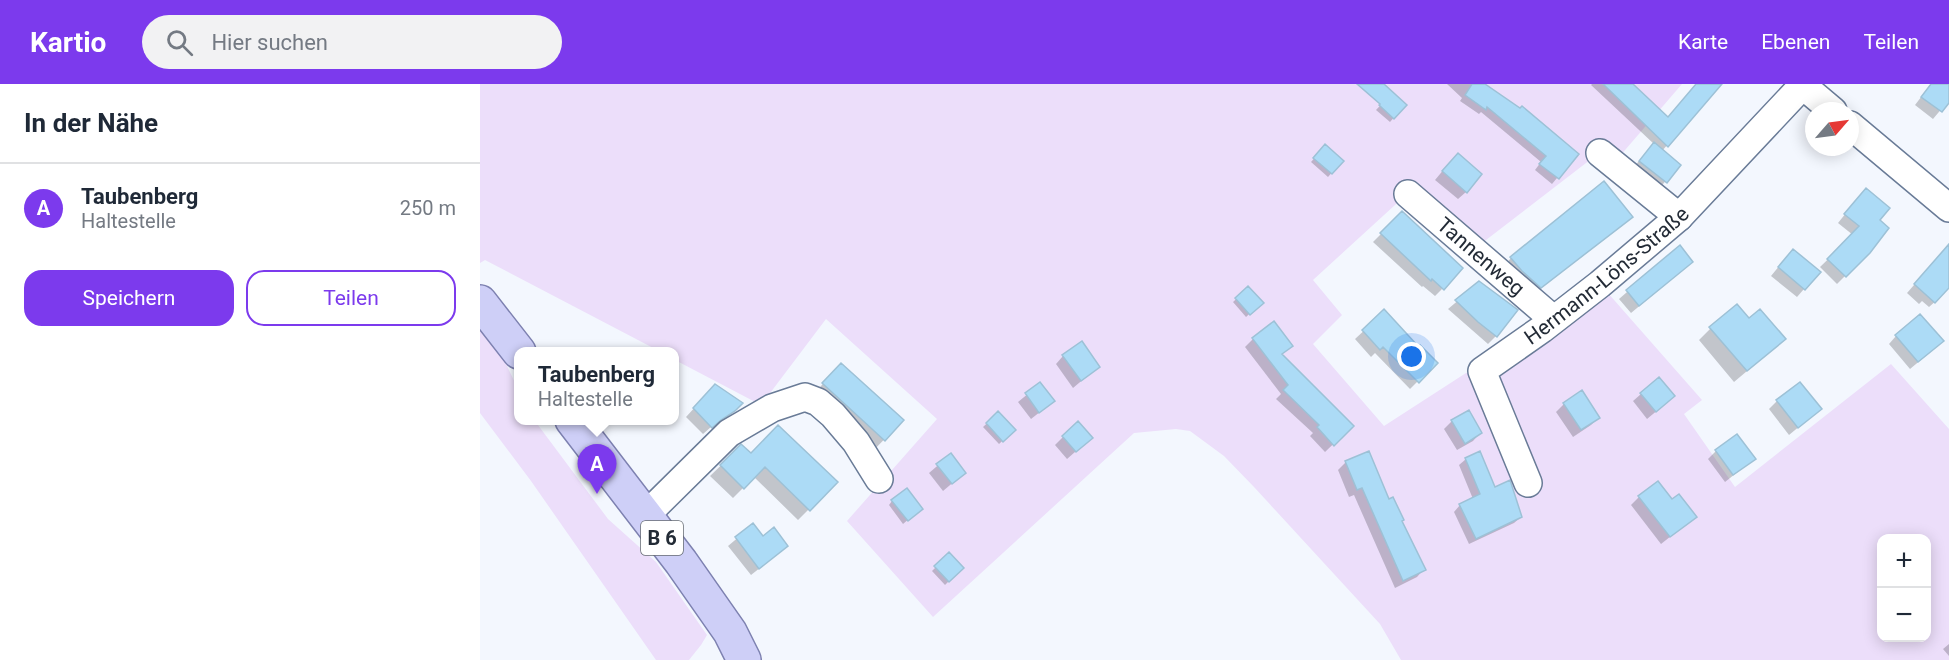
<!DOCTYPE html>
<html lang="de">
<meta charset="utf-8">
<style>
:root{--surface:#fff;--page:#f2f2f3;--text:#1f2937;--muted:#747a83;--line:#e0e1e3;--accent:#7c3aed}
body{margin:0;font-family:Roboto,sans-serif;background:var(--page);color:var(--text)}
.controls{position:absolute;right:18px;bottom:18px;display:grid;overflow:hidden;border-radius:12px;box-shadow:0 3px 15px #0003}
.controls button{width:54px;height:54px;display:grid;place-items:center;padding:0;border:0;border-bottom:2px solid var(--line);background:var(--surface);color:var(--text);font:30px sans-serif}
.compass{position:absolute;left:1325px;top:18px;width:54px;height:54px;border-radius:50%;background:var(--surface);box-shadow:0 3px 15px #0003;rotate:62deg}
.you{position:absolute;left:932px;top:273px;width:21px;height:21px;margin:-15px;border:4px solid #fff;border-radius:50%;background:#1a73e8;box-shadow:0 0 0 9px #1a73e833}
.badge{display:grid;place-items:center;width:39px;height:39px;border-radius:50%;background:var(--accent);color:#fff;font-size:20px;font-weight:700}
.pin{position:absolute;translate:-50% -50px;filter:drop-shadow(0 2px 3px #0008)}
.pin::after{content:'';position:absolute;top:32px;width:21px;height:18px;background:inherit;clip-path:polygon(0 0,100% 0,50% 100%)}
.popup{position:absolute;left:34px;top:263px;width:165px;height:78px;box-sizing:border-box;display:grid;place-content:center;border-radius:12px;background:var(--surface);filter:drop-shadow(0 2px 4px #0005);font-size:20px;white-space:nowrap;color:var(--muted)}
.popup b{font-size:22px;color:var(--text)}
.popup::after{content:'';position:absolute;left:50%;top:100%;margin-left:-12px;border:12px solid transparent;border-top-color:var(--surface)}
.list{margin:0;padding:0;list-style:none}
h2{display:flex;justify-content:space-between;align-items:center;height:78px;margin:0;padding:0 24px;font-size:26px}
h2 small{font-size:20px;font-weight:400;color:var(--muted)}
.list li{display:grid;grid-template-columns:39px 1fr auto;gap:18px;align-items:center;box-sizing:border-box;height:90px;padding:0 24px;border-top:2px solid var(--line)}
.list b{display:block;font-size:22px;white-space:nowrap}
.list p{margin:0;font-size:20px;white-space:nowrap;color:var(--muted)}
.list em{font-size:20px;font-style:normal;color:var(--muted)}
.actions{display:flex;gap:12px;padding:18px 24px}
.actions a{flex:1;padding:14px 0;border:2px solid var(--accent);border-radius:18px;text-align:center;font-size:21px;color:var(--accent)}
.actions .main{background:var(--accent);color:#fff}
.icon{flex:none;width:33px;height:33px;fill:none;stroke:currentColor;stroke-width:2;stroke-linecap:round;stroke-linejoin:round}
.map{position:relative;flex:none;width:1469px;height:576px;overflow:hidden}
header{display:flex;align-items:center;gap:36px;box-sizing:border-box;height:84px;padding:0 30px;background:var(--accent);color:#fff}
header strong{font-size:28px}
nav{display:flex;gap:33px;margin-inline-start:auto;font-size:21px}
.search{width:420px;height:54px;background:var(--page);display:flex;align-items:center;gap:15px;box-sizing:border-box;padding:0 21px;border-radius:33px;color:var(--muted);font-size:22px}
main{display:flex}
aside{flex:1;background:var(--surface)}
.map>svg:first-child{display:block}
.green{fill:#ecdefa;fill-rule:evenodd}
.shadow{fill:#0003}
.building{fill:#acdbf6;stroke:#9dc1d6;stroke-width:1.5}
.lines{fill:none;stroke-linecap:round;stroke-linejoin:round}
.minor-casing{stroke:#697b97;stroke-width:30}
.major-casing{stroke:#7d81b0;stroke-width:36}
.minor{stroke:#fff;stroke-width:27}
.major{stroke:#cecff7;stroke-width:33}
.labels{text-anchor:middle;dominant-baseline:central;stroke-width:5;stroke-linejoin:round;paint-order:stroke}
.shield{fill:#fff;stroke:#656b72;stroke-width:1.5}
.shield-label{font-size:20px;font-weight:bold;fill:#232b36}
.street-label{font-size:21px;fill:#232b36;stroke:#fff}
</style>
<header>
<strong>Kartio</strong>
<div class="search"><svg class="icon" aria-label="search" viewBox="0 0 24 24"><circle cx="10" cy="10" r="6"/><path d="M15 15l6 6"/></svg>Hier suchen</div>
<nav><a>Karte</a><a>Ebenen</a><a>Teilen</a></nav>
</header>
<main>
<aside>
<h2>In der Nähe<small></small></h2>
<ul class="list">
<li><span class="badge">A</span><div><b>Taubenberg</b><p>Haltestelle</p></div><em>250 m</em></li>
</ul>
<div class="actions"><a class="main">Speichern</a><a>Teilen</a></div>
</aside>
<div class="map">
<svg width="1469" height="576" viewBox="0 0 1469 576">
<rect width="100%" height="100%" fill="#f3f7fe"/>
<path class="green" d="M0,0H1202L1133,80L1119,69L993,166L927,110L833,196L862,231L833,260L904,342L986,289L1002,287L1120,200L1222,316L1204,330L1255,403L1411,280L1469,345V576H921L900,540L774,403L744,372L710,347L696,345L654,349L453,533L367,437L457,335L346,235L281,321L195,276V268L179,267L5,176L0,179ZM1402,454H1446V554H1402Z
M0,239L15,257L39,307V336L55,337L128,435L176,478L227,551L221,561L209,576H176L51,397L0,329Z"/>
<path class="shadow" d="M967,0H1002L1097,70L1072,100L1055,86L1061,78L1001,28L999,30L980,17L982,14Z
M1112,0H1152L1188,35L1219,0H1240L1182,67L1199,81L1178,106L1152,85L1174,60L1111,1Z
M1451,0H1469V16L1453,35L1435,21Z
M912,9L925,21L910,38L896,26Z
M845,62L862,77L848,93L831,78Z
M970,78L986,108L978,115L955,96Z
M1378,114L1398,137L1389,168L1357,200L1340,183L1373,151L1358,139Z
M922,129L962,205L955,212L943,202L942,203L893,158Z
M1143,141L1052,211L1024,182L1031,174Z
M1199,163L1204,185L1151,229L1139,215Z
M1305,175L1324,205L1317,213L1291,192Z
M1455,177L1457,216L1449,223L1442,217L1439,220L1427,209Z
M999,199L1016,252L1008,260L968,225Z
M768,204L781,219L766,233L753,218Z
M904,228L938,264L956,279L930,305L895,269L891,273L875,255Z
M1231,244L1292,266L1254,298L1219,256Z
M1416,252L1454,265L1430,285L1409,260Z
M773,255L811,262L801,271L872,342L845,368L830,352L833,349L796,315L801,310L765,263Z
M583,272L618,283L593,304L576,280Z
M350,292L422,337L392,368L332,312Z
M560,300L565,324L551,335L538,318Z
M227,310L261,319L246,335L231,343L223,350L206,333Z
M1161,310L1185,320L1167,335L1153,317Z
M1297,317L1332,332L1309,351L1289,325Z
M1084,320L1119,333L1111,341L1093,353L1076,328Z
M518,329L534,346L519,360L503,343Z
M972,337L1000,349L993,357L977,366L964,345Z
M583,353L603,361L587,375L575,361Z
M261,362L271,371L356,398L318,436L274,393L253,414L230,392Z
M1236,367L1274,375L1245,398L1228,375Z
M888,369L908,417L920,437L944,485L937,493L915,504L874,411L869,413L858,386L866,378Z
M470,371L476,396L463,407L449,389Z
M986,375L1041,433L1034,439L989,460L974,428L980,421L993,415L979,381Z
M1159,413L1215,433L1181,460L1151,421Z
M412,417L437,428L423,440L409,421Z
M273,441L299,469L271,491L248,462Z
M469,470L482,484L465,501L452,487Z
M1469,560V572L1463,565Z"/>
<path class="building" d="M877,0H904L927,21L914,35L899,21L900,20Z
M992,0H1005L1040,24L1042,22L1099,70L1079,95L1059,80L1066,72L1007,23L1006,26L985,11Z
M1123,0H1153L1188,33L1216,0H1242L1188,63Z
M1451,0H1469V19L1462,28L1441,13Z
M1174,58L1201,81L1187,99L1159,77Z
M845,60L864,77L852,90L833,74Z
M978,69L1002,90L987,109L962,87Z
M1124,97L1153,133L1061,204L1042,187L1030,173Z
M1386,104L1410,124L1400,136L1409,144L1390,169L1366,193L1347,175L1379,142L1364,130Z
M922,127L983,184L964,206L952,195L951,197L900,149Z
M1469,160V204L1455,219L1434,200Z
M1200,161L1213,178L1159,222L1146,206Z
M1313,165L1341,188L1325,206L1298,183Z
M999,197L1038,226L1017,253L998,238L975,216Z
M768,202L784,219L770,231L755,214Z
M1257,220L1269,234L1280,225L1306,255L1267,287L1229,243Z
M904,225L938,262L940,261L958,279L939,299L903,263L900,266L882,246Z
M1440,230L1464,257L1438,278L1415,251Z
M794,237L813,262L802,270L874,342L854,362L837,343L839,341L803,306L808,301L772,254Z
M602,257L620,283L601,297L582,271Z
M361,279L424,336L405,357L342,299Z
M1179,293L1195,312L1176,328L1160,309Z
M560,298L575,317L559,329L545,309Z
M1320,298L1342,325L1318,344L1296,316Z
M235,300L263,319L255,327L241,336L232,344L213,324Z
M1102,306L1120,334L1101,346L1083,319Z
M989,326L1002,349L985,360L971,336Z
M518,327L536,346L523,358L506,339Z
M598,337L613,354L596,368L582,352Z
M298,341L358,398L330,427L285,383L264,405L240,381L261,360L271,369Z
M1257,350L1276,375L1253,391L1235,366Z
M889,367L909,415L913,413L924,436L922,437L946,486L923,497L882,404L877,406L865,377Z
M1000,367L1015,403L1030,396L1042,433L996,455L979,420L1000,410L985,374Z
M471,369L486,389L472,400L456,380Z
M1178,397L1192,415L1199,410L1217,433L1190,453L1158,412Z
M427,404L443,425L428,437L411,416Z
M273,439L283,452L294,443L308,462L279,485L255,453Z
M469,468L484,484L469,498L454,482Z"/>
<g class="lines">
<defs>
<g id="minor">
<path d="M1321,0L1353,27"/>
<path d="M1370,41L1469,124"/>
<path d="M1120,69L1199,133"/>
<path id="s1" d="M928,110L1073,235"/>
<path id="s2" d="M1048,399L1002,287L1062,245L1120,200L1199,133L1324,0"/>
<path d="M165,432L249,349L292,324L325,313L338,318L353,331L376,358L399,395"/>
</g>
<path id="major" d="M0,218L39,268
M92,336L201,478L250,548L264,576"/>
</defs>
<use href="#minor" class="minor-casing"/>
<use href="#major" class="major-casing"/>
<use href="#minor" class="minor"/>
<use href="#major" class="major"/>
</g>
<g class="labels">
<rect class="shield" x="161" y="437" width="42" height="34" rx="4.5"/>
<g class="shield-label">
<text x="182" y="454">B 6</text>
</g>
<g class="street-label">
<text stroke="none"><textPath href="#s1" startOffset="96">Tannenweg</textPath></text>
<text stroke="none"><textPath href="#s2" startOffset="278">Hermann-Löns-Straße</textPath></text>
</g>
</g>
</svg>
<div class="controls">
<button>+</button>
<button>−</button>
</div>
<svg class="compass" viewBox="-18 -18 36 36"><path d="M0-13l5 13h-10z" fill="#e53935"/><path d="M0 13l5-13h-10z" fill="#747a83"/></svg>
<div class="you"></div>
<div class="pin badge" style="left:117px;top:410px">A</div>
<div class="popup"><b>Taubenberg</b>Haltestelle</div>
</div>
</main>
